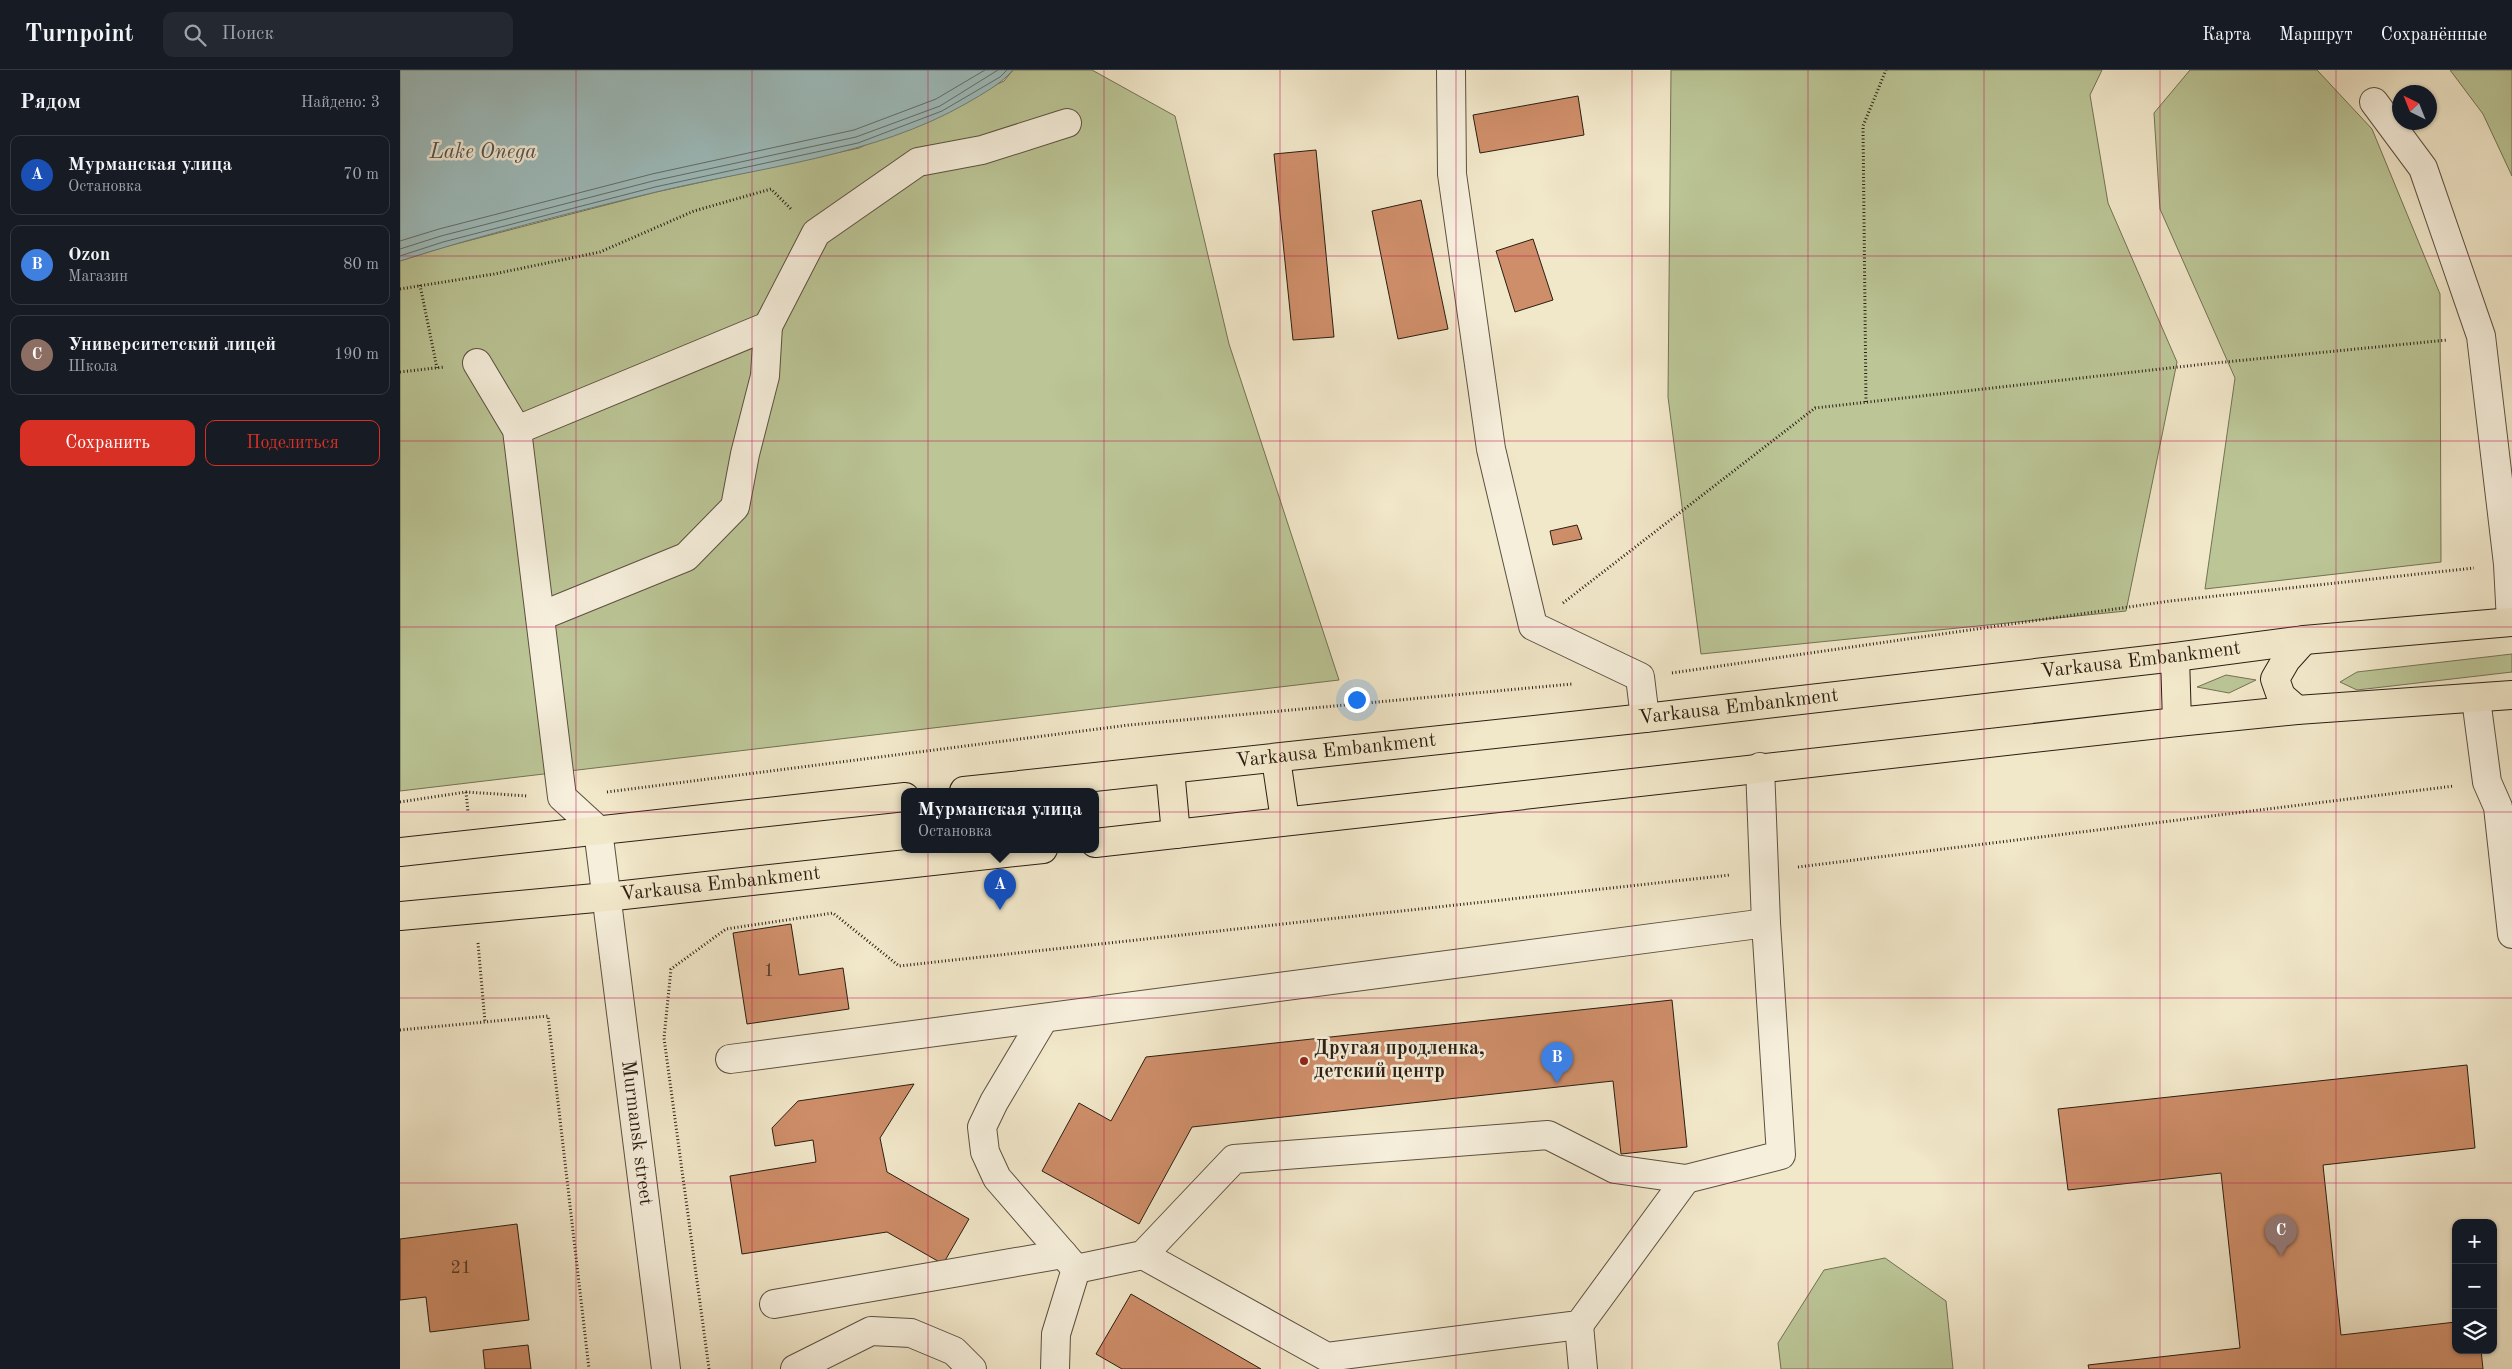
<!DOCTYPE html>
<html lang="ru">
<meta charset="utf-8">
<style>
:root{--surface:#171b24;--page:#242831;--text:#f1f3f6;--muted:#9ea1a6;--line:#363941;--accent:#d93025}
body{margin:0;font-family:"Old Standard TT",serif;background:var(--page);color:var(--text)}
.controls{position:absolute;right:15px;bottom:15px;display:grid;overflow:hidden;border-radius:10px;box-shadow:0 1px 4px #0004}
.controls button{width:45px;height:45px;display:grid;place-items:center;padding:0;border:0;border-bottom:1px solid var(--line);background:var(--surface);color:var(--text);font:25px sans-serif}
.compass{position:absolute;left:1992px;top:15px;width:45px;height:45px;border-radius:50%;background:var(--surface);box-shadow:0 1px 4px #0004;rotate:317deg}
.you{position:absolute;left:956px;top:629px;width:18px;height:18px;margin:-12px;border:4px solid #fff;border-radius:50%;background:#1a73e8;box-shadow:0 0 0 8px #1a73e833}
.badge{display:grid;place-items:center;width:32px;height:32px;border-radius:50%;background:var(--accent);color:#fff;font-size:16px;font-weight:700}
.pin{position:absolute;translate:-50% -41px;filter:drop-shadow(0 1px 2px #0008)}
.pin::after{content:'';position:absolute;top:26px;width:18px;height:15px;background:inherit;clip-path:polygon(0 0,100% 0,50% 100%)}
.popup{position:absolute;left:501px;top:718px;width:198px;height:65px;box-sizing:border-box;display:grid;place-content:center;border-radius:10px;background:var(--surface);filter:drop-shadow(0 1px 4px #0005);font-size:16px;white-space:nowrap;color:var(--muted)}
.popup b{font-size:19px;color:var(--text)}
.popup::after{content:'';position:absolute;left:50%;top:100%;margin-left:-10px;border:10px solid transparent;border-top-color:var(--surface)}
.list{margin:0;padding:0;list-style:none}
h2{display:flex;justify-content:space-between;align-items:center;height:65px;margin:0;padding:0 20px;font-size:21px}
h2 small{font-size:16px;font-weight:400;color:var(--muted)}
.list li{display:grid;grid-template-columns:32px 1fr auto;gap:15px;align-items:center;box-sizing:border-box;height:80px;margin:0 10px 10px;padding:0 10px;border:1px solid var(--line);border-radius:10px}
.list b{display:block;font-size:19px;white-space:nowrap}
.list p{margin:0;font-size:16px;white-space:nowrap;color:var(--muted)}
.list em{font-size:16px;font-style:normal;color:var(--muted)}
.actions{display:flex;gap:10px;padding:15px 20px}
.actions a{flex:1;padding:11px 0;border:1px solid var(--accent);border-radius:10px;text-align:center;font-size:18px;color:var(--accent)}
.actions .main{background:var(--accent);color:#fff}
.icon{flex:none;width:28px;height:28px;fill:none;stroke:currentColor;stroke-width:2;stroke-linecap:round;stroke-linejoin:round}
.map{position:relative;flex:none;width:2112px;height:1299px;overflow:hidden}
header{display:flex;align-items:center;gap:30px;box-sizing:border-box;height:70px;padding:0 25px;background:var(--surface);border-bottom:1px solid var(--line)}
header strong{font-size:24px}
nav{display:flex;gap:28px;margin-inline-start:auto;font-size:18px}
.search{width:350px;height:45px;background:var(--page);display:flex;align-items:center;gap:12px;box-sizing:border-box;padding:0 18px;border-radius:10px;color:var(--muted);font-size:19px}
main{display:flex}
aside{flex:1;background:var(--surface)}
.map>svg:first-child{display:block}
.green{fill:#bbc596;stroke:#737254}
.water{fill:#9ebebf;stroke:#707e7a}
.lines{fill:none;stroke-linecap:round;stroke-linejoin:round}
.shore{stroke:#646e69;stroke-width:1}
.building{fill:#ce8e69;stroke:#2b1e13}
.minor-casing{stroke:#5c5040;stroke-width:30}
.major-casing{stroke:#2b1e13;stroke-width:30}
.path{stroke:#2b1e13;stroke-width:3;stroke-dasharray:1 2.5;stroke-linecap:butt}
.minor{stroke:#f6efdc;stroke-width:28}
.major{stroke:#f1e7c9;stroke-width:28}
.grid{fill:none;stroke:#c2185b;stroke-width:1;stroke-opacity:0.55}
.poi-dot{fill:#8f2418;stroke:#f6efdc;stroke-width:2}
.labels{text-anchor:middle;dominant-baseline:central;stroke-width:5;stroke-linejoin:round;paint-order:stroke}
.number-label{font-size:18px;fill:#543a28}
.street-label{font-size:20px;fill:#2b1e13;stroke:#f6efdc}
.poi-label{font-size:20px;font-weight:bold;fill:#2b1e13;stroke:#f6efdc;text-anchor:start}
.water-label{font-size:21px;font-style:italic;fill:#53564f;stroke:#f6efdc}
</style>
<header>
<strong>Turnpoint</strong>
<div class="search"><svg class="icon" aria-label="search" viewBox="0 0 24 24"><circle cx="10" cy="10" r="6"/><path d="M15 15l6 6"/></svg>Поиск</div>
<nav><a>Карта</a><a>Маршрут</a><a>Сохранённые</a></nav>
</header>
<main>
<aside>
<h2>Рядом<small>Найдено: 3</small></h2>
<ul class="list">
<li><span class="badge" style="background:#1a4fb4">A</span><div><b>Мурманская улица</b><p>Остановка</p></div><em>70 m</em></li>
<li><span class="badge" style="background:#3f7fe0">B</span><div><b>Ozon</b><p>Магазин</p></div><em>80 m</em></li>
<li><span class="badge" style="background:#8d6e63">C</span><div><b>Университетский лицей</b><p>Школа</p></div><em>190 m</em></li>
</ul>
<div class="actions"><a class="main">Сохранить</a><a>Поделиться</a></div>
</aside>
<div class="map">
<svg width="2112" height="1299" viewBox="0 0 2112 1299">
<rect width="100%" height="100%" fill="#f1e7c9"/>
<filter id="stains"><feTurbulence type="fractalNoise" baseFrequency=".004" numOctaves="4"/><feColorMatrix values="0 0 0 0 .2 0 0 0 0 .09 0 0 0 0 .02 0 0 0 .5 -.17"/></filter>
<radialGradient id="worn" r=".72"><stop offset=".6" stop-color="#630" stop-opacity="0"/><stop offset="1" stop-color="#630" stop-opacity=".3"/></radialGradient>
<path class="green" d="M613,0H692L775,46L829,274L939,610L0,721V191L44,177L256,122L459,78L604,11Z
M1271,0H1702L1690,25L1708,133L1777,292L1726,541L1301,584L1268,327Z
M1790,0H1917L1972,59L2040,224L2041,492L1805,519L1835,308L1760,139L1754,43Z
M2050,0H2112V106L2083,44Z
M2112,584V602L1957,620L1940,612L1957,602Z
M1826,605L1856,610L1829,623L1797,617Z
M1485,1188L1546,1231L1553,1299H1381L1378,1273L1424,1200Z"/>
<path class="water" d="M0,0H613C601,14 584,23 567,33C473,87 360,97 256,122C170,143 84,164 0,191Z"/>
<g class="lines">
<path class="shore" d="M0,171L39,159L252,104L454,60L536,29L585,0
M0,179L41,166L253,111L456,67L540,36L598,0
M0,186L43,172L255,117L458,73L542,41L600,7L607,0"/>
</g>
<path class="building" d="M1178,26L1184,65L1080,83L1073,45Z
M916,80L934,267L893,270L874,84Z
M1021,130L1048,259L998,269L972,141Z
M1133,169L1153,230L1115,242L1096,181Z
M1177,455L1182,469L1153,475L1150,461Z
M391,854L399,905L443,898L449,939L347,954L333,863Z
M1272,930L1287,1077L1221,1084L1213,1011L792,1057L739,1154L642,1101L679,1033L711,1051L746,987Z
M2067,995L2075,1078L1923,1095L1941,1265L2056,1252V1280H2081L2083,1299H1689L1688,1295L1840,1278L1821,1103L1668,1120L1658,1039Z
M514,1014L480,1068L487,1102L569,1149L543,1194L487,1162L342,1184L330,1106L416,1092L413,1070L375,1076L372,1058L398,1031Z
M117,1154L129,1250L30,1262L26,1227L0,1230V1169Z
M731,1224L861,1299H722L696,1284Z
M128,1275L131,1299H85L83,1280Z"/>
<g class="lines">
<defs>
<g id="minor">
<path d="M1051,0L1052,104L1091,379L1133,556L1240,607L1245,648"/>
<path d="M1974,32L2023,98L2081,266L2108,494L2111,552"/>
<path id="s1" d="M77,293L117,360L162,727L198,760L266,1299"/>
<path d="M117,360L368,256L416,163L518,92L582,80L667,53"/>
<path d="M141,546L286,487L335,437L345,384L365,306L368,256"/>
<path d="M2076,629L2087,712L2098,737L2112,864"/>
<path d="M644,948L594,1032L582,1057L585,1082L597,1108L676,1199"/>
<path d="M330,989L1366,853"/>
<path d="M743,1185L927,1287L1179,1255L1286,1109"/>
<path d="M374,1234L663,1184"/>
<path d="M1179,1255L1183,1299"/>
<path d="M395,1299L471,1261L511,1263L554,1281L572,1299"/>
<path d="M655,1299L656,1264L676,1199L743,1185L834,1089L1148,1065L1215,1099L1286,1109L1381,1085L1366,853L1360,697"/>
</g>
<g id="major">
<path d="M1775,587L1777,652"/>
<path d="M1897,640L1881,626L1875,609L1886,590L1904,570"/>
<path d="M876,689L885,750"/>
<path d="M770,700L776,764"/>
<path id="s2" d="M564,721L1245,648L1775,587L1904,570L2112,552"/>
<path d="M695,773L1777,652L1897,640L2112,625"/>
<path d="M0,782L505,727"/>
<path id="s3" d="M0,846L206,827L643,779"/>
</g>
</defs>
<use href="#minor" class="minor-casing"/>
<use href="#major" class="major-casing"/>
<path class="path" d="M20,215L37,298
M0,219L94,204L200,182L294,141L371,119L392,140
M0,302L44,297
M1466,332L1463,56L1486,0
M1163,533L1415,338L1805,294L2047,270
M1272,603L1770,531L2074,498
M66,722L68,742
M207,722L729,655L1172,614
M0,732L66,722L128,726
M1398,797L2054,716
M78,873L85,952
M0,960L148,946L189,1299
M309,1299L264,968L271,899L326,859L433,843L499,896L1330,805"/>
<use href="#minor" class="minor"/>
<use href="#major" class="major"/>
</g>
<path class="grid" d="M176,0V1299M352,0V1299M528,0V1299M704,0V1299M880,0V1299M1056,0V1299M1232,0V1299M1408,0V1299M1584,0V1299M1760,0V1299M1936,0V1299M0,186H2112M0,371H2112M0,557H2112M0,742H2112M0,928H2112M0,1113H2112"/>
<circle class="poi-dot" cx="904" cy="991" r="5"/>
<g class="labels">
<g class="number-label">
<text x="369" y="901">1</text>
<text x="61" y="1198">21</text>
</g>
<g class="street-label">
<text stroke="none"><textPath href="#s2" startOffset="1184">Varkausa Embankment</textPath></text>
<text stroke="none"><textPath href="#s2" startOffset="779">Varkausa Embankment</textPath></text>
<text stroke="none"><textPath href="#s2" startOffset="374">Varkausa Embankment</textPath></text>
<text stroke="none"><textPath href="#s3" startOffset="322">Varkausa Embankment</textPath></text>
<text stroke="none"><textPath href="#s1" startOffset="802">Murmansk street</textPath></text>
</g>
<g class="poi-label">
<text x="914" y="979">Другая продленка,<tspan x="914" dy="23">детский центр</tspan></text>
</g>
<g class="water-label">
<text x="83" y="82">Lake Onega</text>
</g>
</g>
<rect width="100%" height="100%" filter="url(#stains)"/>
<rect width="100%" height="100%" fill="url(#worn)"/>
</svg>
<div class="controls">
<button>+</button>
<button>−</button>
<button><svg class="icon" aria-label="layers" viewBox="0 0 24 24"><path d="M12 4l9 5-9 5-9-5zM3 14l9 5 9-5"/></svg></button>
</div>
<svg class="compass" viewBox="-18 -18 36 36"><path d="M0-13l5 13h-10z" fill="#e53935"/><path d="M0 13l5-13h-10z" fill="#9ea1a6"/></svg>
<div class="you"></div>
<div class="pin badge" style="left:600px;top:840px;background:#1a4fb4">A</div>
<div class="popup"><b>Мурманская улица</b>Остановка</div>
<div class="pin badge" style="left:1157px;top:1013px;background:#3f7fe0">B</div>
<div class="pin badge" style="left:1881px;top:1186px;background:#8d6e63">C</div>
</div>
</main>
